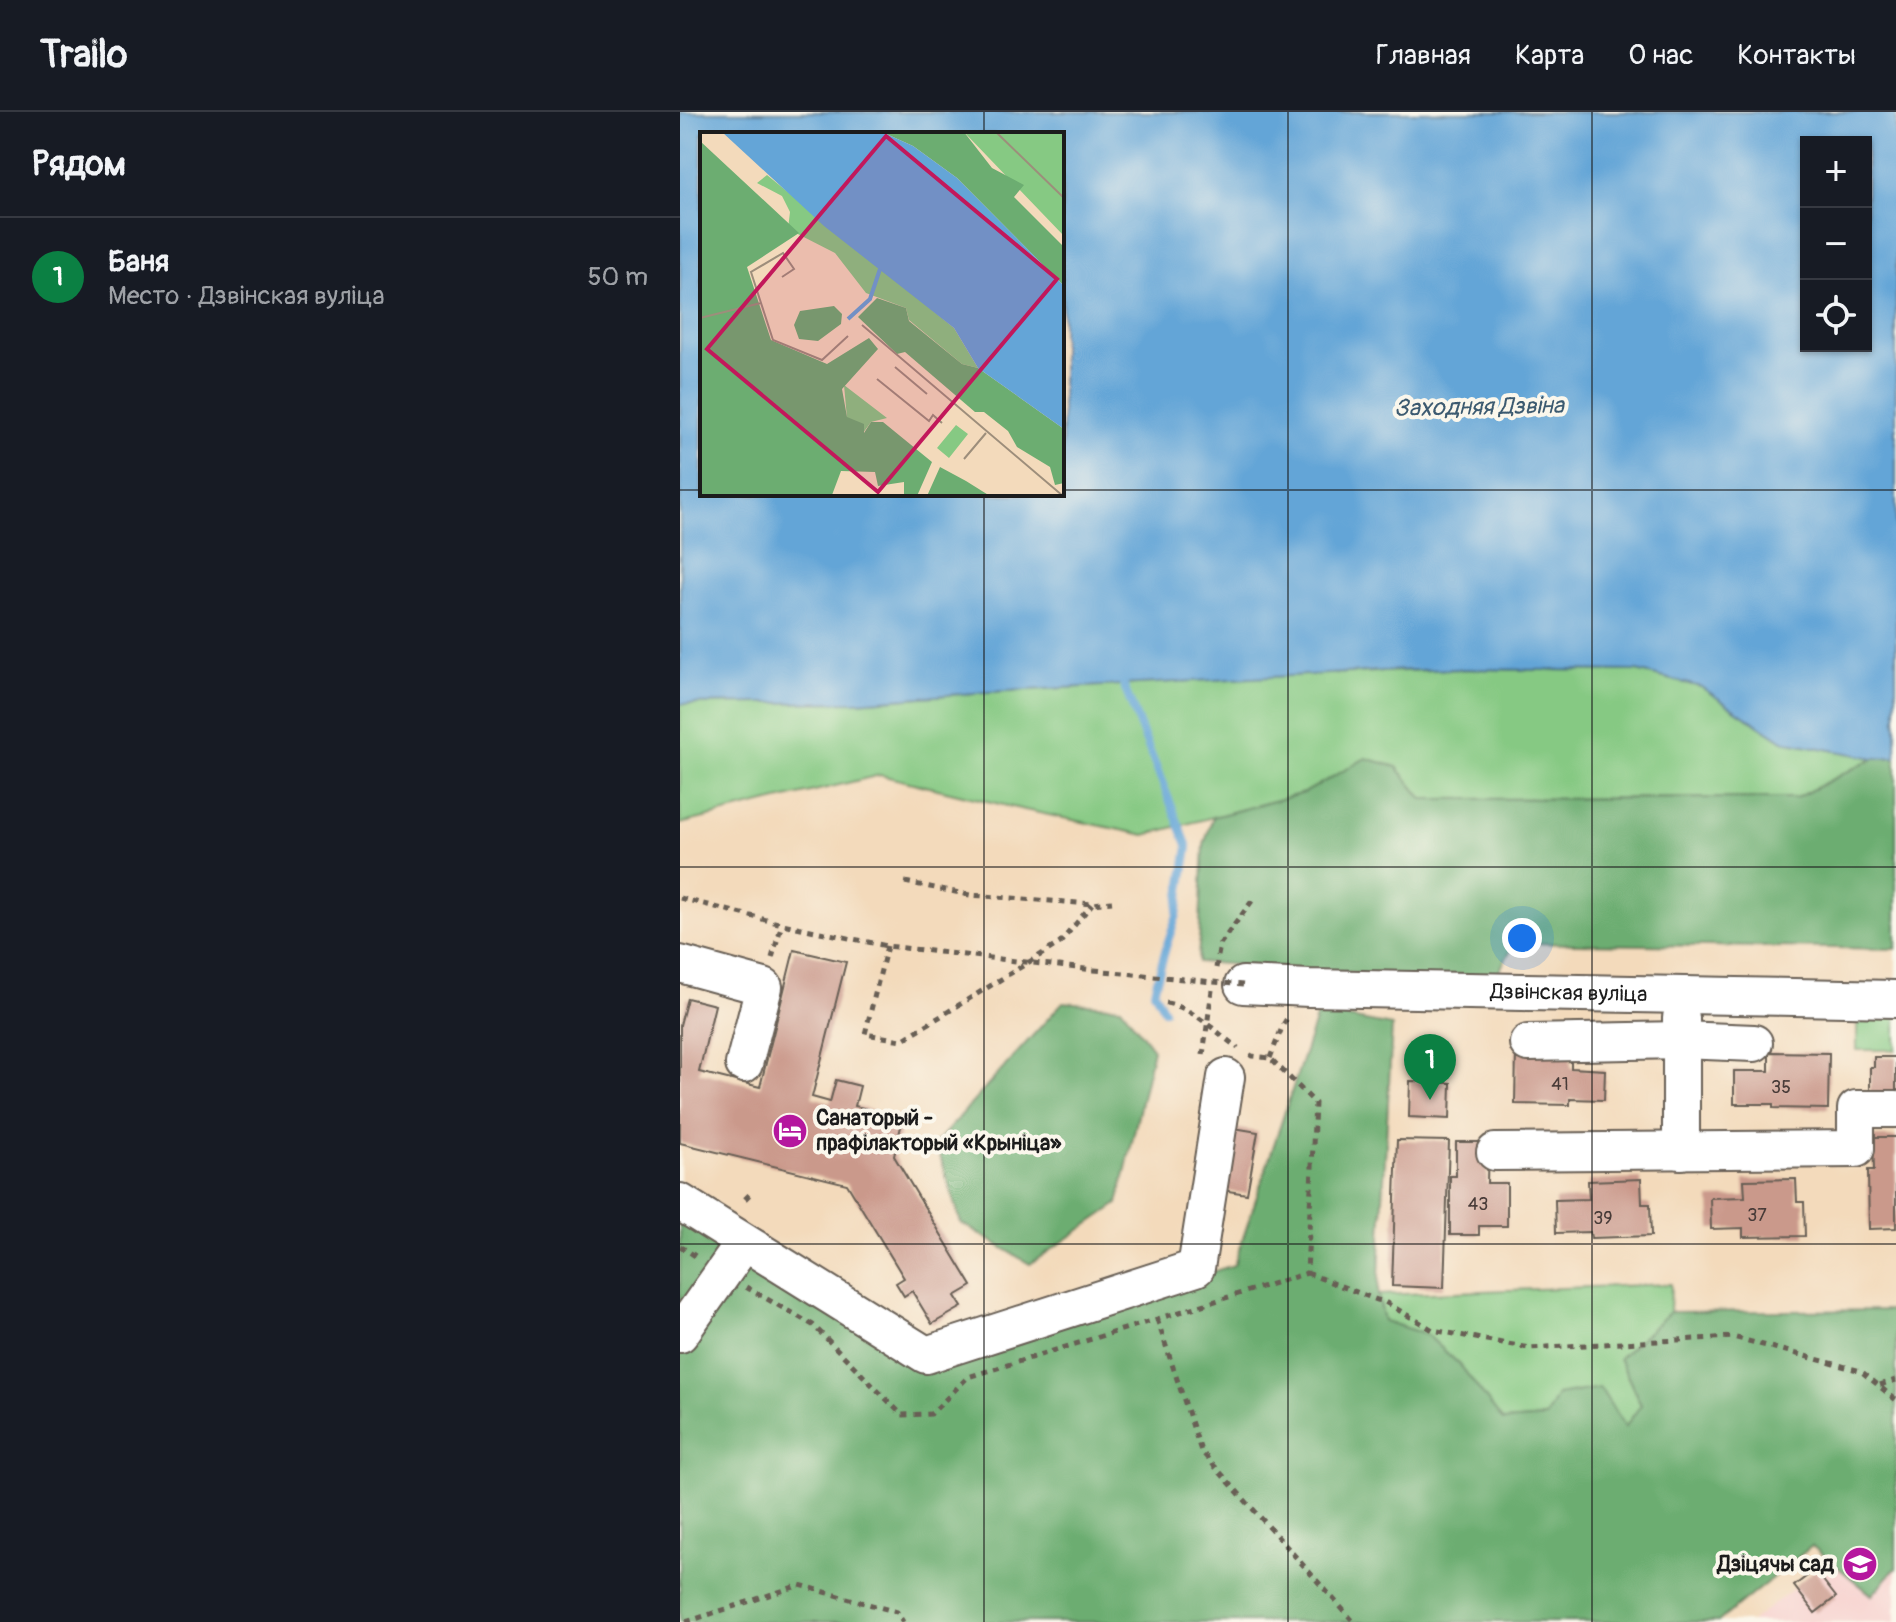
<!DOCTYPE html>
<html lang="ru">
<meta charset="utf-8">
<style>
:root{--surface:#171b24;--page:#20242c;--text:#f1f3f6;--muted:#9ea1a6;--line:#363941;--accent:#0b8043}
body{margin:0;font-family:Pangolin,sans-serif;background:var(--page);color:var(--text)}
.controls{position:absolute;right:24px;top:24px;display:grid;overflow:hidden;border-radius:0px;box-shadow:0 2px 6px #0004}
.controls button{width:72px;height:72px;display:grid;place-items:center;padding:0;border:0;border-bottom:2px solid var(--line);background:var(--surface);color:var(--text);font:40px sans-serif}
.you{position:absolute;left:842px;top:826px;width:28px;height:28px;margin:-20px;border:6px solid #fff;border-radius:50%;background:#1a73e8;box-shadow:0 0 0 12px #1a73e833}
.badge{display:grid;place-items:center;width:52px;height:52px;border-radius:50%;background:var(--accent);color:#fff;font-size:26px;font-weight:700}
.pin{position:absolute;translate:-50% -66px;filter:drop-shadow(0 2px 4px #0008)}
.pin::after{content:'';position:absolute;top:42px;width:28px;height:24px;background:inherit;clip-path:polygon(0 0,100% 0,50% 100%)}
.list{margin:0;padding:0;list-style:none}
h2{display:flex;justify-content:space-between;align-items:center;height:104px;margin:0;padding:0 32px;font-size:34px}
h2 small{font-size:26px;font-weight:400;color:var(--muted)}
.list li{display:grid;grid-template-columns:52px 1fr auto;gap:24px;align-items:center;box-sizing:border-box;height:120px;padding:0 32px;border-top:2px solid var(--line)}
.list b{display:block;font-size:30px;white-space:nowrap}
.list p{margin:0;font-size:26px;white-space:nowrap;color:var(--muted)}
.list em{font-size:26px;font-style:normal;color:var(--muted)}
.icon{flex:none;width:44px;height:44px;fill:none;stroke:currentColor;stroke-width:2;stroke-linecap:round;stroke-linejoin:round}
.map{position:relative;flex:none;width:1216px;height:1510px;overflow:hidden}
header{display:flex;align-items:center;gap:48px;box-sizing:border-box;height:112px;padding:0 40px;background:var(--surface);border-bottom:2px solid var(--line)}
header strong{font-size:38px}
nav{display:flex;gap:44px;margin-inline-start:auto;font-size:28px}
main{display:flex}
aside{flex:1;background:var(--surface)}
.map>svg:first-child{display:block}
.built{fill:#f7d0ce}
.green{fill:#86c983;stroke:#517250;stroke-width:2}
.forest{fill:#6cad71;stroke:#446446;stroke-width:2}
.water{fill:#64a5d7;stroke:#40607a;stroke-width:2;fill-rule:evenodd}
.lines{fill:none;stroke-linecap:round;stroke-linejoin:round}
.stream{stroke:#64a5d7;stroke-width:8}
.building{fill:#ca998b}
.minor-casing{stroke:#675e54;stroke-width:40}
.path{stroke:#675e54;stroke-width:5;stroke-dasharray:6 6;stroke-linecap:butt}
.minor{stroke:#fff;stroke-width:36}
.path-bridge{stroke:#675e54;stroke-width:5;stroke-dasharray:6 6;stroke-linecap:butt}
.grid{fill:none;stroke:#1c1c1c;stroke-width:2;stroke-opacity:0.55}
.labels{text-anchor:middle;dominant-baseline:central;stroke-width:8;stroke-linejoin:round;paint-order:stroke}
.number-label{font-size:18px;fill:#483b38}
.street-label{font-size:22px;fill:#1c1c1c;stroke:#fbf7ec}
.poi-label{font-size:22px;font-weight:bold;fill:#1c1c1c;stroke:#fbf7ec;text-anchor:start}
.water-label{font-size:24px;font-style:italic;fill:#3c5a70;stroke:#fbf7ec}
.inset-river{fill:none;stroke:#64a5d7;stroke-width:4}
.inset-road{fill:none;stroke:#9d8e7b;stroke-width:2}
.view{fill:#c2185b;fill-opacity:0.15;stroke:#c2185b;stroke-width:4}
.inset-edge{fill:none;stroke:#1c1c1c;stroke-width:4}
</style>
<header>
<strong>Trailo</strong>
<nav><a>Главная</a><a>Карта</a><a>О нас</a><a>Контакты</a></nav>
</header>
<main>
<aside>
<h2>Рядом<small></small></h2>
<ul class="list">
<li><span class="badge">1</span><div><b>Баня</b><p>Место · Дзвінская вуліца</p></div><em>50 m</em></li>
</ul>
</aside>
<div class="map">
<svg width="1216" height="1510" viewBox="0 0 1216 1510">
<rect width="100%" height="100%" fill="#fbf7ec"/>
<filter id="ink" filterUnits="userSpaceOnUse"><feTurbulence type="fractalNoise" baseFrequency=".0125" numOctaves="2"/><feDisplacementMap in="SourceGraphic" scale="16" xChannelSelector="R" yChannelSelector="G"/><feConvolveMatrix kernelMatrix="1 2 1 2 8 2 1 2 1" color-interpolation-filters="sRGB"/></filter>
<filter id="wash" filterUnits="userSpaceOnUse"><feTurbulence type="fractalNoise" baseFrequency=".006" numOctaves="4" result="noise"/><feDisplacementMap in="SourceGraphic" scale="32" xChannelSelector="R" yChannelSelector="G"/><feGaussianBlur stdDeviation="1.8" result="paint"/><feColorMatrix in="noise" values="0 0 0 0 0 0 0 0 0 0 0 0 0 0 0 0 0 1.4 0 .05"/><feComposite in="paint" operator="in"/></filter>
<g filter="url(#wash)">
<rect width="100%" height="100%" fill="#f3dabb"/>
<path class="built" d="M1216,1395V1510H1071Z"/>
<path class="green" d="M780,557L957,559L1021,575L1103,629L1194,646L1116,686L743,687L717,655L686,646L624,681L465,723L340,697L200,663L0,712V592L175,590L308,580L619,563Z
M1216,903V938H1177V904Z
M991,1172L990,1200L939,1246L961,1293L944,1316L865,1306L823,1309L780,1253L747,1223L704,1209L698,1183Z"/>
<path class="forest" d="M1216,645V837L835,831L812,871L518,850L524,733L533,705L624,681L686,646L717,655L743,687L1116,686L1194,646Z
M383,890L441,895L473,937L438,1092L350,1152L281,1111L256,1031Z
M638,900L712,914L698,1183L704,1209L747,1223L780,1253L823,1309L865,1306L877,1283L920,1276L945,1315L961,1293L939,1246L990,1200L1216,1198V1456L1192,1483L1132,1434L1038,1510H0V1105L235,1252L554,1153Z"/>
<path class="water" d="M0,0H1216V645L1194,646L1103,629L1021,575L957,559L780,557L703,559L308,580L175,590L0,592ZM22,22H382V382H22ZM1126,30H1186V234H1126Z"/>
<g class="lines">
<path class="stream" d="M442,561L443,572L508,735L497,803L487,832L474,879L484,898"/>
</g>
<g id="blocks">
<path class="building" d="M114,838L166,850L132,985L150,990L156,968L180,974L175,994L223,1006L214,1044L292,1174L275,1184L282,1195L252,1212L232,1179L224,1184L216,1171L224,1166L167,1072L0,1031V913L7,886L35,893L19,960L80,975Z
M836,939L891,941V956L925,958L924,988L890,987V993L835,992Z
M1089,940L1149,941L1148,997L1093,996V992H1054V959H1089Z
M1194,945H1216V995L1190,980V955H1194Z
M730,969L771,971L770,1007L729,1005Z
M554,1016L578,1020L567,1082L542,1078Z
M1193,1025H1216V1116L1189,1117L1188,1058H1194Z
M717,1028L769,1029L764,1176L712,1174Z
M776,1030H808L807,1071H827V1114H799V1123H770V1064H776Z
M961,1067L962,1092H970L971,1124L911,1126L910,1120L876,1121L875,1088L909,1087L908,1069Z
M1116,1067L1117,1090H1124L1125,1124L1063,1125V1116L1031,1117L1030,1086L1065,1085L1064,1068Z
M1135,1458L1156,1485L1135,1501L1114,1474Z"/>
</g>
</g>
<g filter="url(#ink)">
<use href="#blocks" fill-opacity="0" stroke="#675e54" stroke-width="2"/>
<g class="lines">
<defs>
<g id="minor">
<path d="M0,852L84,875L64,952"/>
<path id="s1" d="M563,873L629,876L1216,887"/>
<path d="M1001,906V1039"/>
<path d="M848,931L1001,928L1074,931"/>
<path d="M815,1040L1176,1037V997H1216"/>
<path d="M0,1090L246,1243L516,1156L546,965"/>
<path d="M0,1222L64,1131"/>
</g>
</defs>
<use href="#minor" class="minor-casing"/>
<path class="path" d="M225,770L290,783L412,792L432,790
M0,786L102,812L207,834L414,858
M207,834L185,922L222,928L380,831L412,792
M92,846L102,812
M536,856L540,832L572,789
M486,891C512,895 536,920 558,936
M523,943L532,878
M590,946L603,913L609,903
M65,1087L73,1079
M0,1134L17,1145
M627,1161L697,1188L703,1189L753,1218L849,1236L1053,1225L1181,1259L1216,1288
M66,1175L133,1213L222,1303L251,1302L288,1265L627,1161L635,991L590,946L572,944L567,941
M477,1207L521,1339L674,1510
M1200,1273L1216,1268
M6,1510L120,1473L217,1500L223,1510"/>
<use href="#minor" class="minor"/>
<path class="path-bridge" d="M414,858L563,873"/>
</g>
</g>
<path class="grid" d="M304,0V22M608,0V1510M912,0V1510M0,378H22M382,378H1216M304,382V1510M0,755H1216M0,1132H1216"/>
<defs>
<symbol id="hotel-disc" viewBox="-11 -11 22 22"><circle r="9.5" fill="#b5179e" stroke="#fbf7ec"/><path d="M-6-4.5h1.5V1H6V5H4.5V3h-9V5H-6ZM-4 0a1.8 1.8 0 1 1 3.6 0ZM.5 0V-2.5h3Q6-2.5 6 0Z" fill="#fff"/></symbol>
<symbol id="school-disc" viewBox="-11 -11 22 22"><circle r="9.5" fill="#b5179e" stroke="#fbf7ec"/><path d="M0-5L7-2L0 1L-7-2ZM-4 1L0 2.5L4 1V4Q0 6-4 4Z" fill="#fff"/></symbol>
</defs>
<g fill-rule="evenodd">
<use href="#hotel-disc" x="90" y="999" width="40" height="40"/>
<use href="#school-disc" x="1160" y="1432" width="40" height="40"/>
</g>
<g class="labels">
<g class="number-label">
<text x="880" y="972">41</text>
<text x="1101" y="975">35</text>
<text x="798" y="1092">43</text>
<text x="1077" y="1103">37</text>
<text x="923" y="1106">39</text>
</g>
<g class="street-label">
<text stroke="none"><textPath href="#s1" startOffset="326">Дзвінская вуліца</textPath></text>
</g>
<g class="poi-label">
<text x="136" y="1006">Санаторый -<tspan x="136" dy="25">прафілакторый «Крыніца»</tspan></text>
<text x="1154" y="1452" text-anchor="end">Дзіцячы сад</text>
</g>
<g class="water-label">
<text transform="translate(799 295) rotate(-1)">Заходняя Дзвіна</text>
</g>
</g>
<g transform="translate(20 20)">
<rect width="364" height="364" fill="#f3dabb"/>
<path d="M264,0H364V104ZM67,43L254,196L278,236L262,232L209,188L206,176L166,161L135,121L88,97L90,80L82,64L57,51ZM144,253L187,286L171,290L163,301L147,286ZM256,293L268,302L249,326L237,316Z" fill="#86c983"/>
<path d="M182,0H264L292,36L324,53L314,65L364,115V154L257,46L213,14ZM0,9L99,101L47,135L71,208L127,232L169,206L178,217L142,257L147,285L164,292V301L171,290H183L232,330L217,364H204V350L178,354L175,340L141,339L132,363L126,364H0ZM177,166L206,176L209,189L262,232L278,236L364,297V351L355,353L350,335L317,315L308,299L284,280H275L205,220L197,222L158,185ZM134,174L142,182L141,192L118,209L99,207L94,193L100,179ZM240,335L266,349L290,364H227Z" fill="#6cad71"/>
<path d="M22,0H182L213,14L257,46L364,154V297L278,236L254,196L124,94Z" fill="#64a5d7"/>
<path class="inset-river" d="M148,187L170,167L180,137"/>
<path class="inset-road" d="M296,0L364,66M82,145L94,137L83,121L51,140L73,208L122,228L148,204M0,186L61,171M162,193L363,364M195,235L227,262M177,247L229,289L233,283L242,291M264,327L286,301"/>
<path class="view" d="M186,4L357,147L178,360L7,217Z"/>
<rect width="364" height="364" class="inset-edge"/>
</g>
</svg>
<div class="controls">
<button>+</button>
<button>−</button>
<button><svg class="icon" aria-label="locate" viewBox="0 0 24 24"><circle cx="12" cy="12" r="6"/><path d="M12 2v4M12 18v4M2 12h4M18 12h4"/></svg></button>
</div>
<div class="you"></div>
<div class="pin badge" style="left:750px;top:988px">1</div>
</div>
</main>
